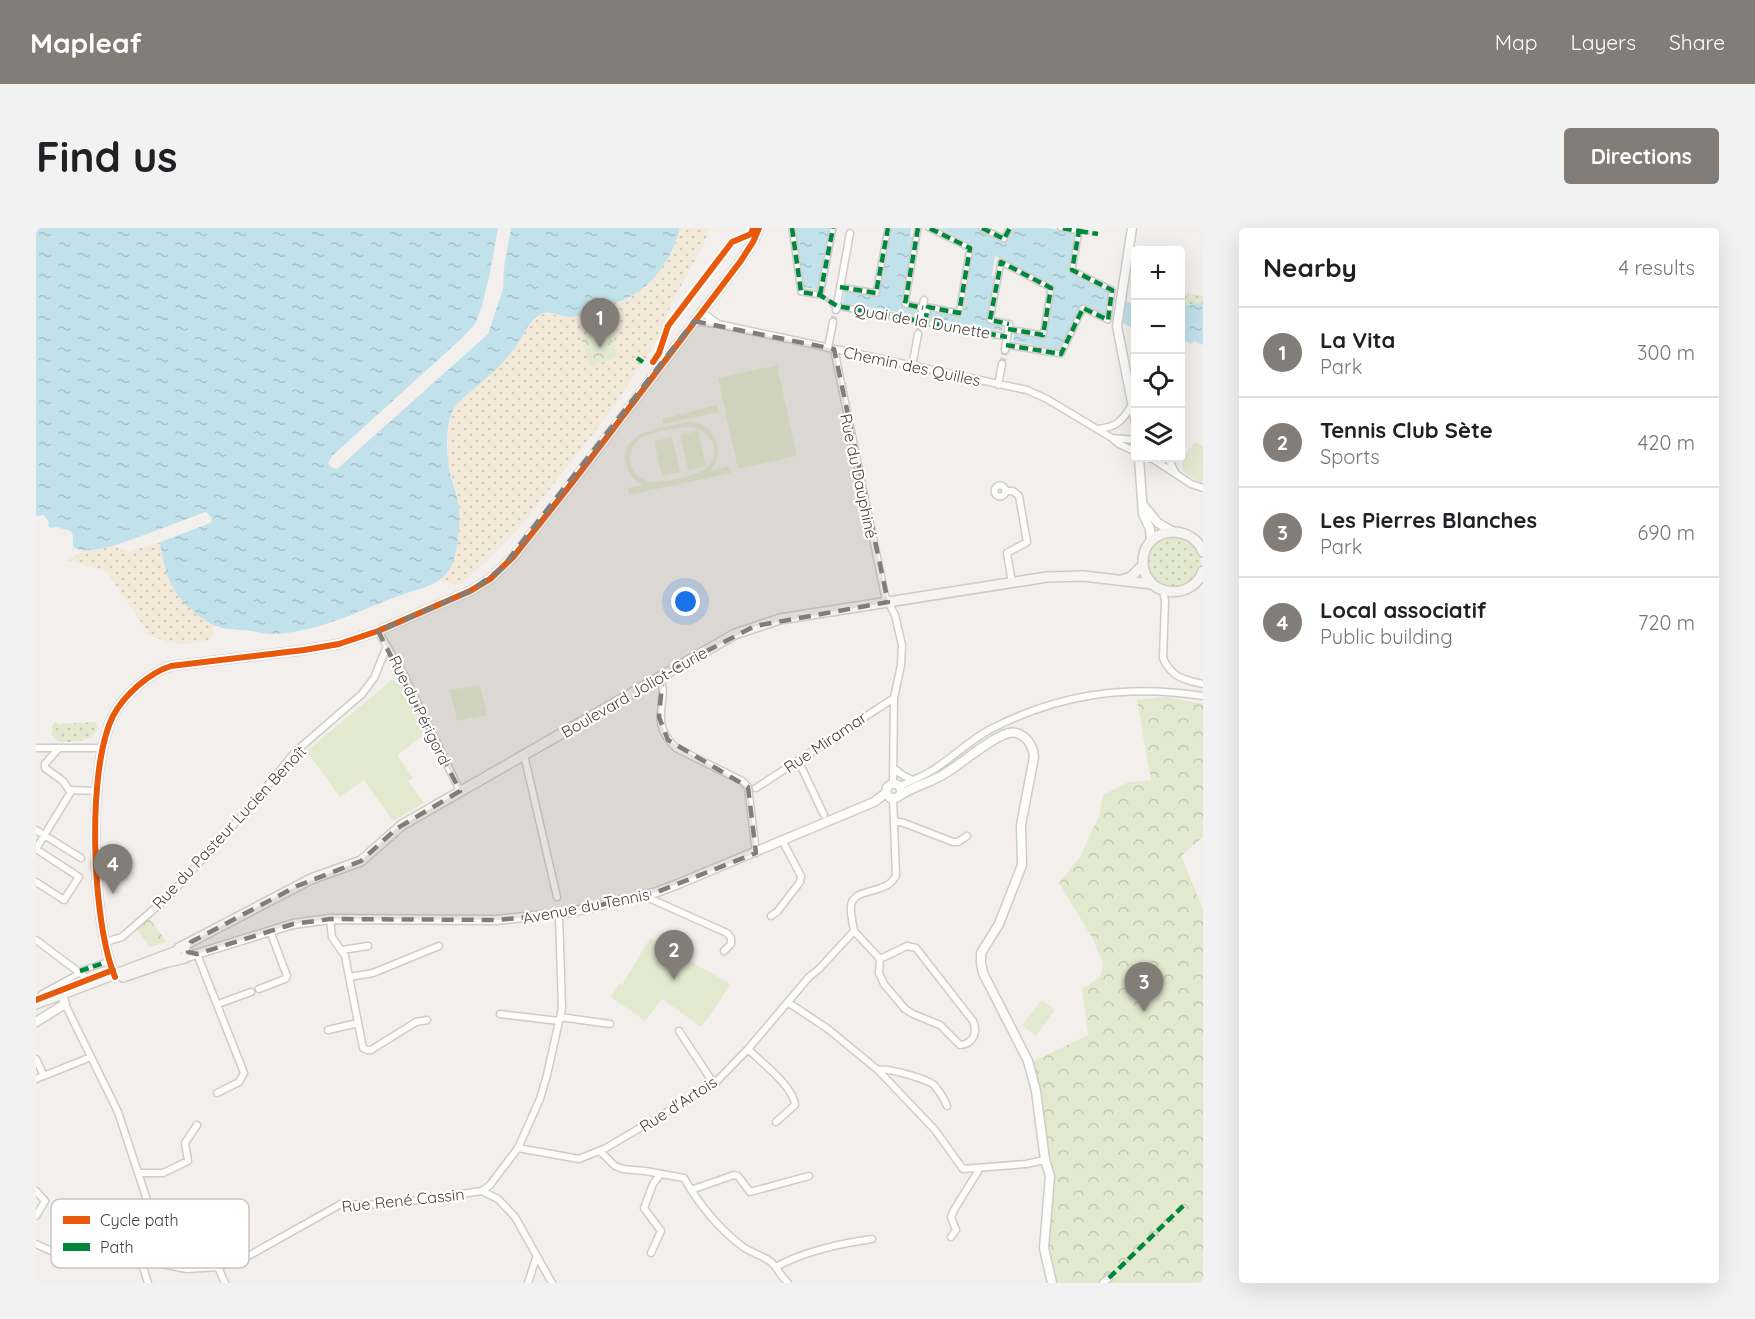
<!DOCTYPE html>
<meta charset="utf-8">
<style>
:root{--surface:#fff;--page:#f2f2f2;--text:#202124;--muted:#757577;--line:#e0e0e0;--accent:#837d78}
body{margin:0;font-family:Quicksand,sans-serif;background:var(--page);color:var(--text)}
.controls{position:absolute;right:18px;top:18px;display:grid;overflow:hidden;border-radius:6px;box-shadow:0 6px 24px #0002}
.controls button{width:54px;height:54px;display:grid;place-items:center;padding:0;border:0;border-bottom:2px solid var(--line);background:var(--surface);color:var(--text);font:30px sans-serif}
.you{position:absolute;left:650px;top:374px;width:21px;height:21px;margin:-15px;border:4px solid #fff;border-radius:50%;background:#1a73e8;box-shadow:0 0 0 9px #1a73e833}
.badge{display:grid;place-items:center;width:39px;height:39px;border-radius:50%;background:var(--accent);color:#fff;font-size:20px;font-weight:700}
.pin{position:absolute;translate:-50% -50px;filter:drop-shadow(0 2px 3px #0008)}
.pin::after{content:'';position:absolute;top:32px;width:21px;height:18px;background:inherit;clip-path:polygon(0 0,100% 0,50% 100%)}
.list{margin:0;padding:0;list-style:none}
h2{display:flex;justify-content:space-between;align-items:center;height:78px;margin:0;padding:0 24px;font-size:26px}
h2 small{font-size:20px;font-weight:400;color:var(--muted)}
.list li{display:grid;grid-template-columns:39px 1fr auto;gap:18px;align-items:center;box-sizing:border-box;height:90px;padding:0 24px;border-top:2px solid var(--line)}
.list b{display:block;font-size:22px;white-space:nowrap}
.list p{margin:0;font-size:20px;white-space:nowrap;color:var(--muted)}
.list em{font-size:20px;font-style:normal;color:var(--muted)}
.icon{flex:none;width:33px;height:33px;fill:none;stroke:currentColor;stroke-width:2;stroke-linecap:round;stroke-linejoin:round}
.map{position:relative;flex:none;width:1167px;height:1055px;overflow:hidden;border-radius:6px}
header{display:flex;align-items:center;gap:36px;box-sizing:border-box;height:84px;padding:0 30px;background:var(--accent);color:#fff}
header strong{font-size:28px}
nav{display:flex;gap:33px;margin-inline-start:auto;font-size:21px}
.intro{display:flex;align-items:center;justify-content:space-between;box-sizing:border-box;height:144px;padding:0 36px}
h1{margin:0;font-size:42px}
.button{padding:15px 27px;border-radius:6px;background:var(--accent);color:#fff;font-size:21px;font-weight:700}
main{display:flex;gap:36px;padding:0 36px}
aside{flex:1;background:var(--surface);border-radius:6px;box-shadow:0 6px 24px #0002}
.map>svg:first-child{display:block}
.grass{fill:url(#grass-dots)}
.sand{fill:url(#sand-dots)}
.park{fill:url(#park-crowns)}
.pitch{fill:#e3e9cf;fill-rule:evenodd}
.water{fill:url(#water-ripples)}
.pier{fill:#f2efec}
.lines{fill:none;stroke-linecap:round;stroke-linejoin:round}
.pedestrian-tunnel{stroke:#d0ccc8;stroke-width:4.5;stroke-dasharray:4.5 2;stroke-linecap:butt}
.minor-tunnel{stroke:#d0ccc8;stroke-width:6;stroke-dasharray:6 3;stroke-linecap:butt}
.pedestrian-casing{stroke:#cfccca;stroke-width:8}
.minor-casing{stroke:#cfccca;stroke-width:9}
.tertiary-casing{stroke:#cfccca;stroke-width:11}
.secondary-casing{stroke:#d0cbc4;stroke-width:12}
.pedestrian{stroke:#fdfdfc;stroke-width:4.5}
.minor{stroke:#fdfdfc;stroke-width:6}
.tertiary{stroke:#fdfdfc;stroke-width:8}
.secondary{stroke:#f6f4f0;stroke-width:9}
.quiet{stroke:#00873e;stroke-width:4.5;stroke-dasharray:9 4.5;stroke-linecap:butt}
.cycleway-casing{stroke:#fff;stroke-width:10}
.cycleway{stroke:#e8590c;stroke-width:6}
.marked{fill:#837d78;fill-opacity:0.2;stroke:#837d78;stroke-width:4.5;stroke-dasharray:12 8;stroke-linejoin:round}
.labels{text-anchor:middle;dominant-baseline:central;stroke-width:4.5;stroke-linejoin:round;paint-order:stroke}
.street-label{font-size:16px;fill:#473f39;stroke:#fff}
.key{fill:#fff;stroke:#c8c5c4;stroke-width:1.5}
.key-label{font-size:16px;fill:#473f39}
</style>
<header>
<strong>Mapleaf</strong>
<nav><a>Map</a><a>Layers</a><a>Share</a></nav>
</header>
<div class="intro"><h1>Find us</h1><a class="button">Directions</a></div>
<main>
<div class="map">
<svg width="1167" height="1055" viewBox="0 0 1167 1055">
<defs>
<pattern id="grass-dots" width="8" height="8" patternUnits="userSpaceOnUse" patternTransform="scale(1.5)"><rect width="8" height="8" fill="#e3e9cf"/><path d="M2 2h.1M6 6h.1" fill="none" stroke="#c4c9b2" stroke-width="1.8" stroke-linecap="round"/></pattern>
<pattern id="sand-dots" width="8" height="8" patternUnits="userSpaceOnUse" patternTransform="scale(1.5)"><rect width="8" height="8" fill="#f3e9d9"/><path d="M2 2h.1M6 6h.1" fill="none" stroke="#d2c9bb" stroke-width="1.8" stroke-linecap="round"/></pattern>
<pattern id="park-crowns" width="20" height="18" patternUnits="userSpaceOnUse" patternTransform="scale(1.5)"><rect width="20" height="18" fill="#e3e9cf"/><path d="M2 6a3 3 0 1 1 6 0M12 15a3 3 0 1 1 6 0" fill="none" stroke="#c4c9b2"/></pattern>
<pattern id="water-ripples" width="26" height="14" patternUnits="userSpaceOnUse" patternTransform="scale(1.5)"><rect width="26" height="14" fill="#c1e1eb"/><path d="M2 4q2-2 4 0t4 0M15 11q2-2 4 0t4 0" fill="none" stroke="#a7c2ca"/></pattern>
</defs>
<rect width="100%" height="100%" fill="#f2efec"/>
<path class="grass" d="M1144,64L1167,68V75L1145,78Z
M1111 334a27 27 0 1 1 54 0a27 27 0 1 1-54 0Z
M20,493L22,496L60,494C66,514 36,514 24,514L16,508V498Z"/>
<path class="sand" d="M644,0H673L668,16L636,74L619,116L571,188L484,299L448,336L423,357L404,353L412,345L416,335L423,282L420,263L412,233V208L416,184L420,176L440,159L504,87C515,83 524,90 536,89C543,88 550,81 557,79C567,75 578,75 589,71C617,61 637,28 644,0Z
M124,314C129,355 144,376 178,398L175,411C144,419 139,418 110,405V401L71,344L32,332L48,323L78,318L93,324Z"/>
<path class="park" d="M573,101L582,129L554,139L545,110Z
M1129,469L1167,476V609L1145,628L1167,681V1055H1018L1011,1019L1017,955L996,834L1052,807L1046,761L1064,749L1067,736L1057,711L1023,655L1044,629L1063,588L1067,567L1093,554L1115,552L1101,472Z
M112,689L131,714L114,719L100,700Z"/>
<path class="pitch" d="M741,137L761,228L702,241L682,150Z
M681,177L683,184L627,196L626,191Z
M652,194C679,194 690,221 675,242L694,238L695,245L593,267L592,260L607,257C598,252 592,246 590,236C582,202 630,199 652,194ZM651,199C675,199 690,228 667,242C658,248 634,252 623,254C599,257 583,228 603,212C614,202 637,202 651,199Z
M662,203L670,238L652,242L644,207Z
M636,209L644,244L626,248L618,213Z
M1158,214L1167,218V254H1162L1147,243L1146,235L1153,220H1155Z
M356,452L366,455L390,505L361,527L377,550L372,553L388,575L357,593L328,552L304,569L271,523Z
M444,457L451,487L421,493L414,462Z
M614,710L694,756L676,785L665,799L626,771L609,793L575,769L583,756L586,757Z
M1006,772L1019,782L1000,808L986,797Z"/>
<path class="water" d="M0,0H644C637,28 618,58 591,70C580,76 567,75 556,79C549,82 543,88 536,89C525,90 515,81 505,86C493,93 487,108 480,118C465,140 441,157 422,175C410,187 410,216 412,232C413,248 421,264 423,280C424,298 422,318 417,334C409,359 378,361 357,370C318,385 279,405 236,406C226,406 215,402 205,402C194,401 184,401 174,395C141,375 129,354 124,314L174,295L176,293L170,284C147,291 53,336 37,318V308L35,303L21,299L15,300L12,298L13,294L8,287L0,288Z
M760,0H794L784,62L768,59Z
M854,0H875L874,9L880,10L868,78L881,80L880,87L807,75L809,62L841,67Z
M904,0H941L971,14L979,0H1012L1041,5L1034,44L1074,63L1070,88L1045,77L1023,122L977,113L979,103L1008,108L1017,56L959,28L956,48L961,49L954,94L967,97L966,103L893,90L894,84L927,88L938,18Z
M1088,72L1099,77V101L1087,95Z
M1167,75V117L1158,113L1155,116L1145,111V78Z"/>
<path class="pier" d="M462,0H475L468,40L467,61L452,106L301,241L295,239L292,235L296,228L427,109L439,96L446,78L453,49Z
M170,284L176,290L174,295L124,314L122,315L123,312L172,293L173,291L170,288L163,290L83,320L78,318Z"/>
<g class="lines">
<path class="pedestrian-tunnel" d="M1043,3L1062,6
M784,67L797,76"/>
<path class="minor-tunnel" d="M797,94L800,82
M966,136L969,122"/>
<defs>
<path id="pedestrian" d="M756,0L765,64L784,67L797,0
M882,0L869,76L887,80
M946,0L968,11L974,0
M804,59L840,65L852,0
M797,76L801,78L971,109
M889,94L892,79L923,85L934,20L893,0
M972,101L1007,107L1015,60L965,34L954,92L973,96
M970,117L1025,126L1047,80L1072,92L1076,62L1036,42L1043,3L1025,0
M44,743L71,734
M5,766L42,746"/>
<path id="minor" d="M800,82L814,5
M658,93L682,96L665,83
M682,96L991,162L1011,171L1076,210
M883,97L888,72
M792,120L797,94
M798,121L849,368L859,387L866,417L865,437L858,470L857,555
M969,122L973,96
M876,139L882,106
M962,157L966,136
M1062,201C1081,199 1086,193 1096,177
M1100,212L1076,210L1083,216L1100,224
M1113,230L1117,231L1125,230
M1117,231L1140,246L1132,230
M1140,246L1155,256L1167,260
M958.5 263a5.5 5.5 0 1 1 11 0a5.5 5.5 0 1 1-11 0Z
M969,263H977L983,268L991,314L971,325L976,355
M1127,362L1129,373L1127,430C1135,449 1148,452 1167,456
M342,403L368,447L424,563
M624,448C634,473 611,493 640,520L706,553L712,559L720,625
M0,520H67
M23,520L9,536V540L27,553L33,562L62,563
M488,527L521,669
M762,532L788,587
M857,540L868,548L877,552
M864,558C875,553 887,548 897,542C916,530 933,513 953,502C1022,466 1091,456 1167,468
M720,560L858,470
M858,593L868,595L917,614H922L931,608
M0,602L45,630
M0,621L36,562
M0,654L28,672L43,649L0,621
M606,667L691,705L695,710V716L688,723
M735,688L741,684L764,654L765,648L747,614
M294,691L296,709L309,728L327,820L331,822H335L380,794L391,792
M818,703L844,731L843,745L848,756L869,781L877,786L904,797L924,817C937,816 942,805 937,793L880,720L871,718L844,731
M818,703C817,695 814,686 815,678C817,658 852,668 860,647L857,570
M0,712L56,754
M69,714L86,709L133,668L221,571L259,524L326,466L338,450L351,418
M306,722L332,718
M161,726L208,845L203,854L181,865
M313,749L337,745L403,718
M223,761L249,751L251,748L234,703
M753,775L792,801L842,842L899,902L927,941L990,936L1009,932
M29,776L82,884L114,981C116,1000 112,1012 104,1029L112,1055
M182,776L215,764
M464,786L523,793
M524,789L574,796
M292,802L322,795
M643,803L678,856
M712,821C725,834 758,859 759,877L740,894
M0,831L7,846
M842,842C850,839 891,851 898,857C903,863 908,870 911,878
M0,851L55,829
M482,920L543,931L570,920L678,856L712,821L773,749L783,741L818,703
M564,923L579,938L587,941L609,943L648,950C662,975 683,1001 706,1018C715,1025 726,1027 735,1034C741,1039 745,1049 752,1055
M103,945H127L152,933L149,915L161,897
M655,962L698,947L702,948L714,964L773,948
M0,963L9,973L0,988
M446,963L462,971L479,989L516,1055
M915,1009L920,1002L915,989L918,982L944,940
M0,1016L28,1029L57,1030L93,1026L115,1034L151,1041L182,1039L214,1027L305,976L329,977L369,974L446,963L454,957L482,920L504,871L511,847L526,780L523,686
M615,1025L625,1003L608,980L617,956L624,947
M182,1039L189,1055
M740,1039C766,1024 806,1015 836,1011
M492,1055L500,1030
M1067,1055L1073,1050"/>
<path id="tertiary" d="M1096,0L1081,98L1100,195
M1103,230L1107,286L1114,301L1115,313
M1108,278L1122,295L1136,303
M850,565L854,570H860C873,560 890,556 905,548C926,536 945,517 967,507C983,499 997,513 998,529L985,597L986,637L963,696L945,725V735L947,745L992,833L1000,863L1009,932L1014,948L1008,1020L1016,1055
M850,565L851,559L857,555L864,558L865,564
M151,729L257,696L279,693L294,691L461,692L535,684L621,664L642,656L838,574L850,565
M79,749C56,694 50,542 77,488C88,467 113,445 135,438L268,422L303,416L342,403L434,363L454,351L478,328L539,251L704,34L717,14L723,0
M0,794L29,776L27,769"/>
<path id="secondary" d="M1167,324C1154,292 1105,300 1107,336C1110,370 1156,373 1167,343
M1086,352L1095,349L1107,337
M87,749L128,735L149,730L152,724L147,719
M0,776L141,723L143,720L275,651L325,633L366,597L699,406L744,391L1011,349L1047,348L1116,356"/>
</defs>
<use href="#pedestrian" class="pedestrian-casing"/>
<use href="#minor" class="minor-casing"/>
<use href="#tertiary" class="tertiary-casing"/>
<use href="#secondary" class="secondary-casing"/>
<use href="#pedestrian" class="pedestrian"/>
<use href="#minor" class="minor"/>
<use href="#tertiary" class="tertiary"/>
<use href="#secondary" class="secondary"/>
<path class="quiet" d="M756,0L765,64L784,67L801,78L971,109
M882,0L869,76L887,80
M946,0L968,11L974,0
M1043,3L1062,6
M804,59L840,65L852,0
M784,67L797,0
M889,94L892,79L923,85L934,20L893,0
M972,101L1007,107L1015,60L965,34L954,92L973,96
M970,117L1025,126L1047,80L1072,92L1076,62L1036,42L1043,3L1025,0
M601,130L607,134
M44,743L71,734
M1073,1050L1148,977"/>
<defs>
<path id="cycleway" d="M617,134L623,125L632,98L696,14L715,6L717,0
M79,749C56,694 50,542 77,488C88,467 113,445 135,438L268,422L303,416L342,403L434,363L454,351L478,328L539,251L704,34L717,14L723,0
M0,772L77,742"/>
</defs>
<use href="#cycleway" class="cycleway-casing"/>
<use href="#cycleway" class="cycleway"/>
</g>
<path class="marked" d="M658,93L798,121L852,374L719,398L627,446L623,489L632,512L712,559L720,625L621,664L525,686L461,692L294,691L257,696L161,726L152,724L155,714L261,658L325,633L360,601L424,563L342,403L434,363L465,341Z"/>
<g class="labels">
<g class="street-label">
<text transform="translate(886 93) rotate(10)">Quai de la Dunette</text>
<text transform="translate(876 138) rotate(12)">Chemin des Quilles</text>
<text transform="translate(823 248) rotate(78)">Rue du Dauphiné</text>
<text transform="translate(598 464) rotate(-30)">Boulevard Joliot-Curie</text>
<text transform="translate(384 482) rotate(64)">Rue du Périgord</text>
<text transform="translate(789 514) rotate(-34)">Rue Miramar</text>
<text transform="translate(193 599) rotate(-47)">Rue du Pasteur Lucien Benoît</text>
<text transform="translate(550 678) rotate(-11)">Avenue du Tennis</text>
<text transform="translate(642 876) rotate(-33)">Rue d'Artois</text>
<text transform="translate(367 972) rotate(-6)">Rue René Cassin</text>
</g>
</g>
<rect x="15" y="971" width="198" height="69" rx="9" class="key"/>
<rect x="27" y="988" width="27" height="8" fill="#e8590c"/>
<rect x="27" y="1015" width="27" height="8" fill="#00873e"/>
<g class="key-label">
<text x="64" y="998">Cycle path</text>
<text x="64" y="1025">Path</text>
</g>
</svg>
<div class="controls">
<button>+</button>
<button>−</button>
<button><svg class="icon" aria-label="locate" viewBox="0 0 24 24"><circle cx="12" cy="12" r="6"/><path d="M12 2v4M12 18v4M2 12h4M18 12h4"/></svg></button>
<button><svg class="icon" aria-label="layers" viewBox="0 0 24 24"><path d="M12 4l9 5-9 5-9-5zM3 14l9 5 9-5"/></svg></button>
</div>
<div class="you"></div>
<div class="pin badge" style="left:564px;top:120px">1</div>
<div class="pin badge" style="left:638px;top:752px">2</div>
<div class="pin badge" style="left:1108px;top:784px">3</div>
<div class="pin badge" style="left:77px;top:666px">4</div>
</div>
<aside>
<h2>Nearby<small>4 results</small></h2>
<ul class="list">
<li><span class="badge">1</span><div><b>La Vita</b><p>Park</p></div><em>300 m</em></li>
<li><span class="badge">2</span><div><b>Tennis Club Sète</b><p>Sports</p></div><em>420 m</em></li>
<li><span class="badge">3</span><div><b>Les Pierres Blanches</b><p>Park</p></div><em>690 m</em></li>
<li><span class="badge">4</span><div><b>Local associatif</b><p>Public building</p></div><em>720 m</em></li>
</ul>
</aside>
</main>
